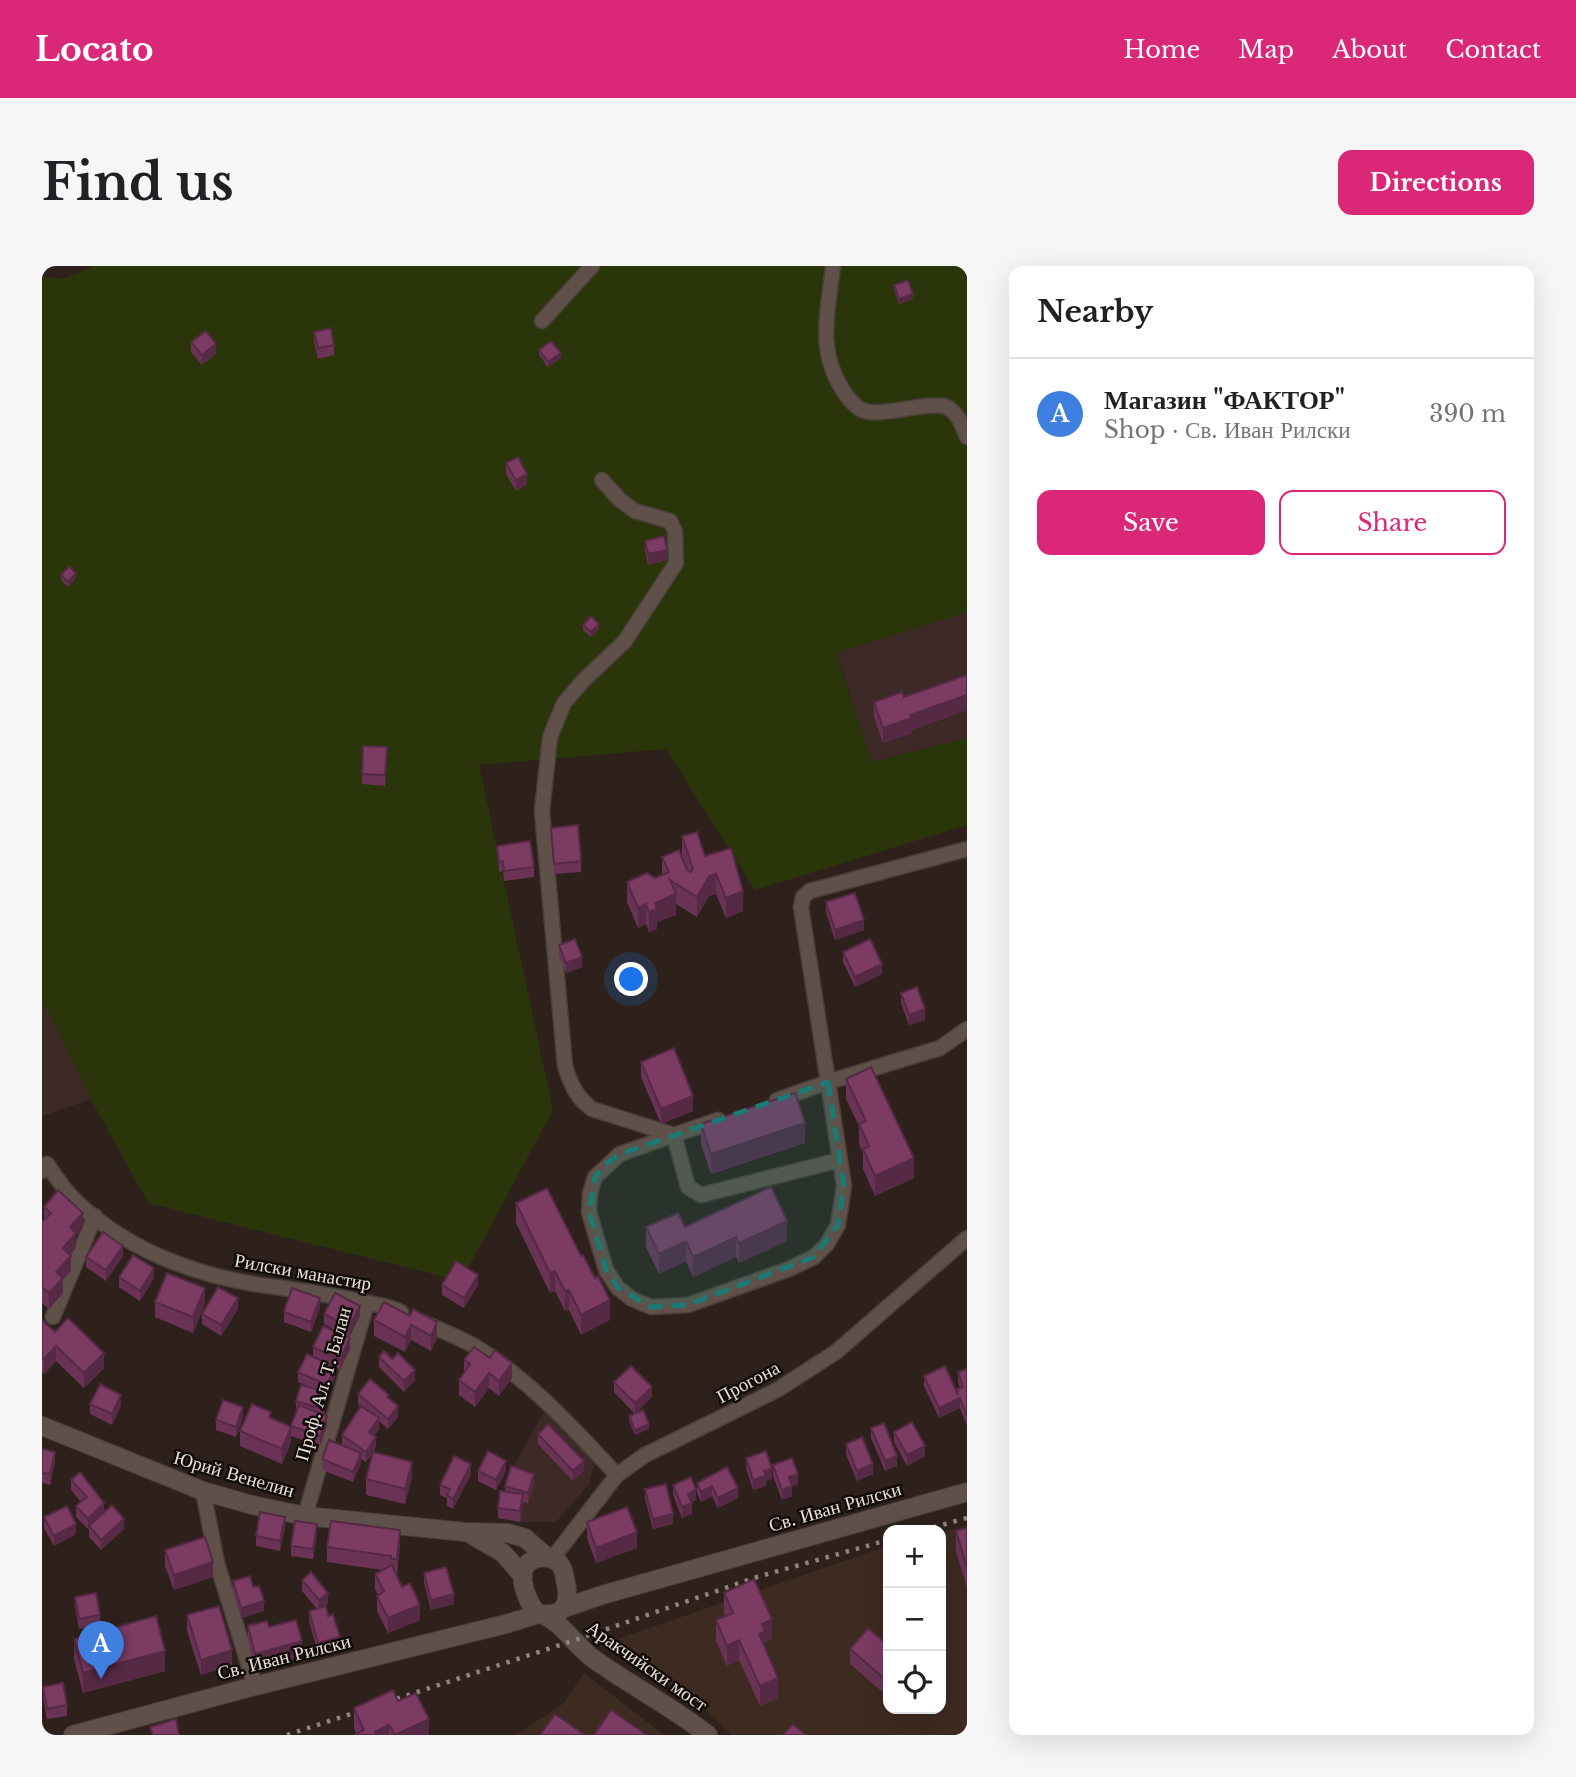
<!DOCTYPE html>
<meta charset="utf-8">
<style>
:root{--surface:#fff;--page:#f6f6f6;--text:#202124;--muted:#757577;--line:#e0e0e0;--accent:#db2777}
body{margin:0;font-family:"Libre Baskerville",serif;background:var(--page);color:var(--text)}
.controls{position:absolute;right:21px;bottom:21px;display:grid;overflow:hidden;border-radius:14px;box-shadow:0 7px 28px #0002}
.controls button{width:63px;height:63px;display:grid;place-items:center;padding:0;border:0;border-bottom:2px solid var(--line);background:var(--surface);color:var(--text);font:35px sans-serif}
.you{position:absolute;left:590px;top:714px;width:24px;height:24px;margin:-18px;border:5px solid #fff;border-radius:50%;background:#1a73e8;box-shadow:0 0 0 10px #1a73e833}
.badge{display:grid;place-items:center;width:46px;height:46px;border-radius:50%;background:var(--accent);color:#fff;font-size:23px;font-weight:700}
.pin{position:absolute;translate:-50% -58px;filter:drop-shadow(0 2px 4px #0008)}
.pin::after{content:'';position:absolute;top:37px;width:24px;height:21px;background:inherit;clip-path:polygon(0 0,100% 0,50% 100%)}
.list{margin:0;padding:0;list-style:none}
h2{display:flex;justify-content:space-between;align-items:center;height:91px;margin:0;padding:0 28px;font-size:30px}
h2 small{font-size:23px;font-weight:400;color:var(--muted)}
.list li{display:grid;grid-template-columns:46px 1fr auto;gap:21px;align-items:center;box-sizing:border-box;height:112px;padding:0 28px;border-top:2px solid var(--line)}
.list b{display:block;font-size:26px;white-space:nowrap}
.list p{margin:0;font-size:23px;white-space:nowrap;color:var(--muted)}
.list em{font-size:23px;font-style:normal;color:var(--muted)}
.actions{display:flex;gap:14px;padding:21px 28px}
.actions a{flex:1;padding:16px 0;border:2px solid var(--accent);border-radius:14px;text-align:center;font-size:24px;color:var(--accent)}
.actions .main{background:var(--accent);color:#fff}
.icon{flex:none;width:38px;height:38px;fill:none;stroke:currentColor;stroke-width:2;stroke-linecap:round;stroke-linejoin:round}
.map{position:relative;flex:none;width:925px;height:1469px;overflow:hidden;border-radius:14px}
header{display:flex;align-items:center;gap:42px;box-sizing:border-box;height:98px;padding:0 35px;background:var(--accent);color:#fff}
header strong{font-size:33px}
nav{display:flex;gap:38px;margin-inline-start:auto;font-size:24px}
.intro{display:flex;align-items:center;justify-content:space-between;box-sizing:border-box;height:168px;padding:0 42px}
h1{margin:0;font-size:49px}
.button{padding:18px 32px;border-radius:14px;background:var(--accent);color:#fff;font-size:24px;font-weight:700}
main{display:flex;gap:42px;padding:0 42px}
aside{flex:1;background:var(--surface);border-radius:14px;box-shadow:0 7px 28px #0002}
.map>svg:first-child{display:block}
.commercial{fill:#3d2a27}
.built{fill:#3d2a21}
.green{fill:#2a3609}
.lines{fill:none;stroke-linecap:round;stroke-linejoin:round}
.minor-casing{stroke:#493e3a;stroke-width:17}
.tertiary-casing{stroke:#493e3a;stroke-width:20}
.minor{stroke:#5f5049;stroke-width:14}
.tertiary{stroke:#5f5049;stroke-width:18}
.rail{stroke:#8f847f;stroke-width:4.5;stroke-dasharray:3.5 7;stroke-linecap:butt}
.wall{fill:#6a3355}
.shaded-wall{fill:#562945}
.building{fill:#7b3b63;stroke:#562945;stroke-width:2}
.marked{fill:#1a7b74;fill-opacity:0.2;stroke:#1a7b74;stroke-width:5;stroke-dasharray:14 9;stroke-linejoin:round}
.labels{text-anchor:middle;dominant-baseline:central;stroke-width:5;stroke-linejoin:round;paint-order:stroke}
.street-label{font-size:19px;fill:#eae1dd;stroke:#120c09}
</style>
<header>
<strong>Locato</strong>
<nav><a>Home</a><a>Map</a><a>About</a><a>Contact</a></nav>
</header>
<div class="intro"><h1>Find us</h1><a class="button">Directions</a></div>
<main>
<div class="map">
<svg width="925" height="1469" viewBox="0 0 925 1469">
<rect width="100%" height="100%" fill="#2e211b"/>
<path class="commercial" d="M925,346V472L830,496L794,386Z
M0,733L49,833L0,850Z
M503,1144L554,1192L547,1218L514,1256H478L456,1252L467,1208Z"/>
<path class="built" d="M925,1260V1469H690L648,1431L569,1375L846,1280V1443H899V1266Z
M542,1407L622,1469H473L521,1438Z"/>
<path class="green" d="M52,0H925V346L794,387L830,496L925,472V559L713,624L624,483L437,499L511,844L419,1015L106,937L49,833L0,733V11L21,13Z"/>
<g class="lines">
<defs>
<path id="minor" d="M791,0C786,47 774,84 802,126C808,135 817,145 827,146C852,148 878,137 903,140C916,146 920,159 925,171
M500,55L550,0
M560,214L578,234L593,245L628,255L633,265L634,297L583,375L541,415L522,437L508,471L500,545L523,800C529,819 534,831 550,843L632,869
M735,834L786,816L898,782L925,763
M632,869L578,888L553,911L548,927L547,946L564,1004L576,1022L590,1033L609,1041L646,1039L747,1003L772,991L785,978L796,959L802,920L798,894L659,929L646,921L632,869L676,854
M798,894L759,641L761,631L768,625L925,583
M0,905L5,898C12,908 19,919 27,928C80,984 158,1012 233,1021C263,1025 292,1030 322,1036C335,1039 347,1040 359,1046
M11,1051L53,950
M380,1056C398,1064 417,1071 434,1081C488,1114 532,1163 575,1209
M161,1225L175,1297L213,1420
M263,1250L325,1037
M510,1293L575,1209L603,1189L735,1124L794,1086L925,972"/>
<path id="tertiary" d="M0,1160L161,1225L210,1239L263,1250L423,1266L466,1267L483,1272L506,1292
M430,1269L461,1287L481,1310
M495,1292C501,1291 507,1291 512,1294C520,1297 522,1305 523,1313C529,1337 524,1351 496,1348C487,1339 477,1316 482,1303C484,1297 490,1294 495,1292Z
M522,1342L560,1329L925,1226
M500,1348C522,1358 534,1381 553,1394C590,1420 630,1441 666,1469
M31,1469L213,1420L464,1358L496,1348"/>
</defs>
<use href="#minor" class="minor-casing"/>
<use href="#tertiary" class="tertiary-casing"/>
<use href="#minor" class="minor"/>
<use href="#tertiary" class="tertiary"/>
<path class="rail" d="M881,1264L925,1252
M245,1469L530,1375L715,1311L846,1274"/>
</g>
<path class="wall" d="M852,19L871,33L857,38L852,24Z
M272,66L292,79V89L276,93L272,76Z
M149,76L174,88L160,99L149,86Z
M497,84L519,92L506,101L497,89Z
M464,197L485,218L474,225L464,208Z
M603,275L625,294L606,299L603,285Z
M19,309L34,312L26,321L19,314Z
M541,359L557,363L549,371L541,364Z
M925,409V444L870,464V467L841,477L832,451V436L862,431Z
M345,491L343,520L320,518V508Z
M509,562L539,595V606L512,608Z
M640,570L663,590L701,645L684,652L674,628L667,630L655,651L634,638V649L615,656V663L607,666L604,658L596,662L585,636V616L613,612L620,609V591L640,590Z
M455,580L492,601V611L462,615L461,605L457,606Z
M784,636L822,664L793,674L784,646Z
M517,679L540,701L524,707L517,689Z
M801,686L840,708L813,721L801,696Z
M859,727L883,754L867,759L859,737Z
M599,796L651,845L619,858L599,811Z
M804,813L872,912L833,930L821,903V887L817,878V860L804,833Z
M659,858L763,877L669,908L659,878Z
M474,937L568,1054L539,1069L527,1044L523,1045L513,1025L508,1027L474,957Z
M2,941L41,962L34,969V982L28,989L29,1005L21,1013V1027L7,1043L0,1037V956L2,955Z
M604,961H643L745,975L697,997L694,991L651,1011L644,995L617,1008L604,981Z
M81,990L64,1015L44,1001V991Z
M77,1011L112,1012L98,1035L77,1021Z
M400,1019H436L422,1042L400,1029Z
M113,1036L163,1037L151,1067L113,1051Z
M342,1036L395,1072L389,1085L369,1074L363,1086L332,1070V1054Z
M278,1042L269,1066L242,1056V1046Z
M196,1043L179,1070L160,1058V1048Z
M282,1048L318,1050L307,1072L282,1058Z
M0,1054L13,1066L62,1102L42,1122L14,1095L2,1108L0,1106Z
M271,1081L308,1083L298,1104L293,1101V1111L285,1130L278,1126V1129L284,1141L282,1149L285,1160L278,1180L249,1170V1160L254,1145V1135L265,1120L256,1116V1106L271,1091Z
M337,1091L373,1114L362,1126L337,1101Z
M422,1094L470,1112L457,1130L447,1122L433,1141L417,1129V1114L422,1106Z
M925,1103V1160L918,1142L897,1152L882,1120V1110L915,1127L918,1122L916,1116V1106Z
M572,1116L610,1131L594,1146L607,1163L593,1169L587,1155V1150L592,1147L572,1126Z
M316,1128L347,1133L356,1151L346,1163L337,1155V1163L332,1170L334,1181L331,1186L370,1211L363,1238L324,1229V1213L331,1187L324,1196L319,1193V1197L311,1216L280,1204V1193L300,1179V1169L319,1141L316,1138Z
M48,1138L79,1139L70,1159L48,1148Z
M201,1151L194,1171L174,1164V1154Z
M229,1152L249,1176L240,1198L198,1180V1165Z
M829,1162L855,1200L843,1205L829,1172Z
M852,1166L883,1190L865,1200L852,1176Z
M496,1168L542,1205L531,1215L496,1178Z
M804,1178L831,1208L815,1215L804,1188Z
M0,1183L13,1196L8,1219L0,1217Z
M704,1192L730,1213L724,1215V1220L711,1224L704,1202Z
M731,1199L756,1218L750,1220V1230L740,1234L731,1210Z
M685,1201L696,1232L676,1242L670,1230L659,1236L655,1227V1217Z
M436,1205H464L454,1224L436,1215Z
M429,1208L411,1243L405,1240V1232L398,1229V1219Z
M29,1214L62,1246L82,1263L59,1284L47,1271V1261L46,1263L34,1251V1240L39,1236L29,1224Z
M492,1218L486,1237L481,1236L478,1256L456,1252V1242L463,1226V1220Z
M631,1219L654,1234L649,1236L650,1248L640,1252L631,1229Z
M603,1223L631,1258L611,1263L603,1233Z
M2,1251L34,1268L12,1280L2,1262Z
M545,1256L595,1282L554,1297L545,1272Z
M243,1262L238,1285L214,1280V1270Z
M925,1262V1322L914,1285V1265Z
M275,1268L271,1293L249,1290V1280Z
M358,1279L355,1309L360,1321L378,1354L346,1367L335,1345V1330L336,1329L333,1323V1308L340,1304L285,1296V1281Z
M123,1284L171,1311L132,1324L123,1300Z
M382,1307L412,1338L389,1344L382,1317Z
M260,1314L286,1337L281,1341L286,1350L298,1381L276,1387L267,1355V1345L275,1343L260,1325Z
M191,1315L211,1321L222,1345L199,1352L191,1326Z
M682,1327L730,1373L723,1376V1382L736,1432L718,1440L697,1394L685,1400L674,1375V1354L684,1350L682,1347Z
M33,1331L58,1349V1359L37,1363L33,1341Z
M145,1349L190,1399L159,1409L145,1365Z
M206,1360L227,1361L260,1391L213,1403L206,1375Z
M32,1373L123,1405L41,1427L32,1393Z
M846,1379L845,1430L808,1398V1383Z
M1,1421L25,1439V1450L5,1453L1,1431Z
M356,1435L387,1469H312L314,1468L312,1462V1442Z"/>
<path class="shaded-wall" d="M871,28V33L857,38V33Z
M174,78V88L160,99V89Z
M519,87V92L506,101V96Z
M485,208V218L474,225V214Z
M625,284V294L606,299V288Z
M34,307V312L26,321V316Z
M557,358V363L549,371V366Z
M925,429V444L870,464V467L841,477V462L868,449Z
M674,608V628L667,630L655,651V631L667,610Z
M701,625V645L684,652V632Z
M634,628V649L615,656V663L607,666V646L613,637Z
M604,638V658L596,662V642Z
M822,654V664L793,674V664Z
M540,691V701L524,707V697Z
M840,698V708L813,721V711Z
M883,743V754L867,759V749Z
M651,830V845L619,858V843Z
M763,857V877L669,908V888Z
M872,892V912L833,930V910Z
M41,947V962L34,969V982L21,997V982L28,961Z
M745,955V975L697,997V977Z
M694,971V991L651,1011V991Z
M644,975V995L617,1008V988Z
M81,980V990L64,1015V1004Z
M29,990V1005L21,1013V1027L7,1043V1027L14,1006Z
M112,1002V1012L98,1035V1025Z
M513,1005V1025L508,1027V1007Z
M436,1009V1019L422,1042V1032Z
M163,1022V1037L151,1067V1051Z
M527,1024V1044L523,1045V1025Z
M196,1032V1043L179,1070V1059Z
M278,1032V1042L269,1066V1056Z
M568,1034V1054L539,1069V1049Z
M318,1040V1050L307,1072V1061Z
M395,1056V1072L389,1085V1070Z
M369,1059V1074L363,1086V1071Z
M308,1072V1083L298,1104V1094Z
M14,1080V1095L2,1108V1093Z
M62,1087V1102L42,1122V1107Z
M470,1097V1112L457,1130V1115Z
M293,1101V1111L285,1130V1119Z
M373,1104V1114L362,1126V1115Z
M447,1107V1122L433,1141V1126Z
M610,1121V1131L593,1148V1137Z
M79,1129V1139L70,1159V1148Z
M284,1131V1141L280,1154V1143Z
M918,1132V1142L897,1152V1142Z
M356,1140V1151L346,1163V1153Z
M201,1141V1151L194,1171V1161Z
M285,1150V1160L278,1180V1170Z
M337,1152V1163L327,1177V1166Z
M607,1158V1163L593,1169V1164Z
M249,1161V1176L240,1198V1183Z
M334,1171V1181L324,1196V1186Z
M883,1180V1190L865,1200V1189Z
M13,1186V1196L8,1219V1208Z
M319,1187V1197L311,1216V1206Z
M855,1190V1200L843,1205V1195Z
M464,1195V1205L454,1224V1214Z
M542,1195V1205L531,1215V1205Z
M370,1196V1211L363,1238V1223Z
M429,1198V1208L411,1243V1233Z
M831,1198V1208L815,1215V1205Z
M730,1203V1213L724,1215V1220L711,1224V1214L722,1205Z
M492,1208V1218L486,1237V1227Z
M756,1208V1218L750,1220V1230L740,1234V1224L747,1211Z
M670,1220V1230L659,1236V1226Z
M696,1222V1232L676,1242V1232Z
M654,1224V1234L646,1238V1228Z
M481,1228V1239L478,1256V1245Z
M62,1237V1247L46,1263V1253Z
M650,1237V1248L640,1252V1241Z
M631,1248V1258L611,1263V1253Z
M243,1251V1262L238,1285V1275Z
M82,1253V1263L59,1284V1274Z
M34,1258V1268L12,1280V1270Z
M275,1258V1268L271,1293V1283Z
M358,1264V1279L355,1309V1293Z
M595,1266V1282L554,1297V1282Z
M171,1296V1311L132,1324V1309Z
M286,1327V1337L277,1345V1334Z
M412,1328V1338L389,1344V1334Z
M222,1335V1345L199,1352V1342Z
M378,1339V1354L346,1367V1352Z
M730,1353V1373L723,1376V1385L717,1368L720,1358Z
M298,1371V1381L276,1387V1377Z
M697,1374V1394L685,1400V1380Z
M260,1375V1391L213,1403V1388Z
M190,1384V1399L159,1409V1394Z
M123,1385V1405L41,1427V1407Z
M736,1412V1432L718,1440V1420Z
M387,1453V1469H353Z
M347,1459V1469H333V1466Z"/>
<path class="building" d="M866,14L871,28L857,33L852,19Z
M289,62L292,79L276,82L272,66Z
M164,65L174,78L160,89L149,76Z
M509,75L519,87L506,96L497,84Z
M476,191L485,208L474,214L464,197Z
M622,270L625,284L606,288L603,275Z
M27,300L34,307L26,316L19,309Z
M549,350L557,358L549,366L541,359Z
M925,409V429L868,449L870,452L841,462L832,436L860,426L862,431Z
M321,480L345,481L343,509L320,508Z
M536,559L539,595L512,598L509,562Z
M655,566L663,590L689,582L701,625L684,632L674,608L667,610L655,631L628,614L634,628L613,637L615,643L607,646L604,638L596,642L585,616L605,607L613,612L627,606L620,591L637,584L645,604L649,606L651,603L640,570Z
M488,575L492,601L462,605L461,595L457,596L455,580Z
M813,627L822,654L793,664L784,636Z
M533,673L540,691L524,697L517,679Z
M828,673L840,698L813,711L801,686Z
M875,721L883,743L867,749L859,727Z
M632,782L651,830L619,843L599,796Z
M829,801L872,892L833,910L821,883L827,880L817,858L824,855L804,813Z
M753,827L763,857L669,888L659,858Z
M729,921L745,955L697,977L694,971L651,991L644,975L617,988L604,961L636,947L643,961Z
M505,922L539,990L541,989L553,1012L556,1010L568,1034L539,1049L527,1024L523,1025L513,1005L508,1007L474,937Z
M16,924L41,947L28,961L34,967L21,982L29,990L14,1006L21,1012L7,1027L0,1021V956L9,947L2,941Z
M61,966L81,980L64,1004L44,991Z
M91,989L112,1002L98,1025L77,1011Z
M414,995L436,1009L422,1032L400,1019Z
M125,1007L163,1022L151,1051L113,1036Z
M176,1021L196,1032L179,1059L160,1048Z
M250,1022L278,1032L269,1056L242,1046Z
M293,1027L318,1040L307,1061L282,1048Z
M342,1036L368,1050L371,1043L395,1056L389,1070L369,1059L363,1071L332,1054Z
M26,1052L62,1087L42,1107L14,1080L2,1093L0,1091V1054L13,1066Z
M281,1060L308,1072L298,1094L271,1081Z
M432,1081L448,1092L453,1084L470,1097L457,1115L447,1107L433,1126L417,1114L428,1098L422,1094Z
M342,1085L350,1093L356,1087L373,1104L362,1115L337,1091Z
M265,1088L293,1101L285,1119L256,1106Z
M589,1100L610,1121L593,1137L572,1116Z
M903,1100L916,1129L915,1123L921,1121L916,1106L925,1103V1150L918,1132L897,1142L882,1110Z
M328,1113L347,1129L345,1131L356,1140L346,1153L316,1128Z
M58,1118L79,1129L70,1148L48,1138Z
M259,1119L278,1124L276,1129L284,1131L280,1143L254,1135Z
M181,1134L201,1141L194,1161L174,1154Z
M210,1138L229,1146L227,1151L249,1161L240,1183L198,1165Z
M257,1139L285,1150L278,1170L249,1160Z
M319,1140L337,1152L327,1166L334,1171L324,1186L300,1169Z
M601,1144L607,1158L593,1164L587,1150Z
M870,1156L883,1180L865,1189L852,1166Z
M842,1157L855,1190L843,1195L829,1162Z
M506,1158L542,1195L531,1205L496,1168Z
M820,1171L831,1198L815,1205L804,1178Z
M287,1174L319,1187L311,1206L280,1193Z
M0,1183L13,1186L8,1208L0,1207Z
M446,1185L464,1195L454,1214L436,1205Z
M724,1185L730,1203L722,1205L724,1210L711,1214L704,1192Z
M331,1186L370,1196L363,1223L324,1213Z
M412,1190L429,1198L411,1233L405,1229L408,1223L398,1219Z
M750,1192L756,1208L747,1211L750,1220L740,1224L731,1199Z
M469,1200L492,1208L486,1227L463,1220Z
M685,1201L696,1222L676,1232L670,1220L659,1226L655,1217Z
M38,1206L62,1237L46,1253L34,1240L45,1231L29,1214Z
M649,1211L654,1224L646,1228L650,1237L640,1241L631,1219Z
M624,1218L631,1248L611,1253L603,1223Z
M458,1225L481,1228L478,1245L456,1242Z
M70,1239L82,1253L59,1274L47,1260Z
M25,1240L34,1258L12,1270L2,1251Z
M585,1241L595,1266L554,1282L545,1256Z
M218,1246L243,1251L238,1275L214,1270Z
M253,1255L275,1258L271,1283L249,1280Z
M289,1255L358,1264L355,1293H349V1290L285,1281Z
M925,1262V1302L914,1265Z
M163,1271L171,1296L132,1309L123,1284Z
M350,1299L360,1321L368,1317L378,1339L346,1352L335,1330L342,1325L333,1308Z
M404,1301L412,1328L389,1334L382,1307Z
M269,1306L286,1327L277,1334L260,1314Z
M208,1310L211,1321L217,1320L222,1335L199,1342L191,1315Z
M712,1313L730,1353L720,1358L723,1365L717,1368L736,1412L718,1420L697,1374L685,1380L674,1354L691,1347L682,1327Z
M54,1327L58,1349L37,1353L33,1331Z
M177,1340L190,1384L159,1394L145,1349Z
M284,1340L286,1350L291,1348L298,1371L276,1377L267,1345Z
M114,1350L123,1385L41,1407L32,1373Z
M254,1354L260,1375L213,1388L206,1360L225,1355L227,1361Z
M826,1362L846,1379V1414L845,1415L808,1383Z
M21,1417L25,1439L5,1443L1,1421Z
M351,1424L356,1435L374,1427L387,1453L353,1469L347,1459L333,1466L334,1469H312L322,1464L312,1442Z
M569,1444L605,1469H552Z
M513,1448L543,1469H498Z
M134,1453L137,1469H111L108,1461Z
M751,1458L764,1469H741Z"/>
<path class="marked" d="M786,816L802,920L796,959L772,991L646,1039L609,1041L576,1022L564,1004L547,946L553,911L565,897L578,888Z"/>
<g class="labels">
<g class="street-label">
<text transform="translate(261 1006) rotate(10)">Рилски манастир</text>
<text transform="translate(706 1116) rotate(-28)">Прогона</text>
<text transform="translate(281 1118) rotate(-74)">Проф. Ал. Т. Балан</text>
<text transform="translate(192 1208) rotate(16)">Юрий Венелин</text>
<text transform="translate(793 1241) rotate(-16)">Св. Иван Рилски</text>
<text transform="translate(242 1391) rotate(-14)">Св. Иван Рилски</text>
<text transform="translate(605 1400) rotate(35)">Аракчийски мост</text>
</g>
</g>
</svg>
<div class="controls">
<button>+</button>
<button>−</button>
<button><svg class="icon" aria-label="locate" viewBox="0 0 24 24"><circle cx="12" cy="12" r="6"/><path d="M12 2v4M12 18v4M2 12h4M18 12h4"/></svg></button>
</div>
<div class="you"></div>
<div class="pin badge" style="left:59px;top:1413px;background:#3f7fe0">A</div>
</div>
<aside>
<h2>Nearby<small></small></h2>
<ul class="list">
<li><span class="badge" style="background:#3f7fe0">A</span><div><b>Магазин &quot;ФАКТОР&quot;</b><p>Shop · Св. Иван Рилски</p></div><em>390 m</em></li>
</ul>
<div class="actions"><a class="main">Save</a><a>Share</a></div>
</aside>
</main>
